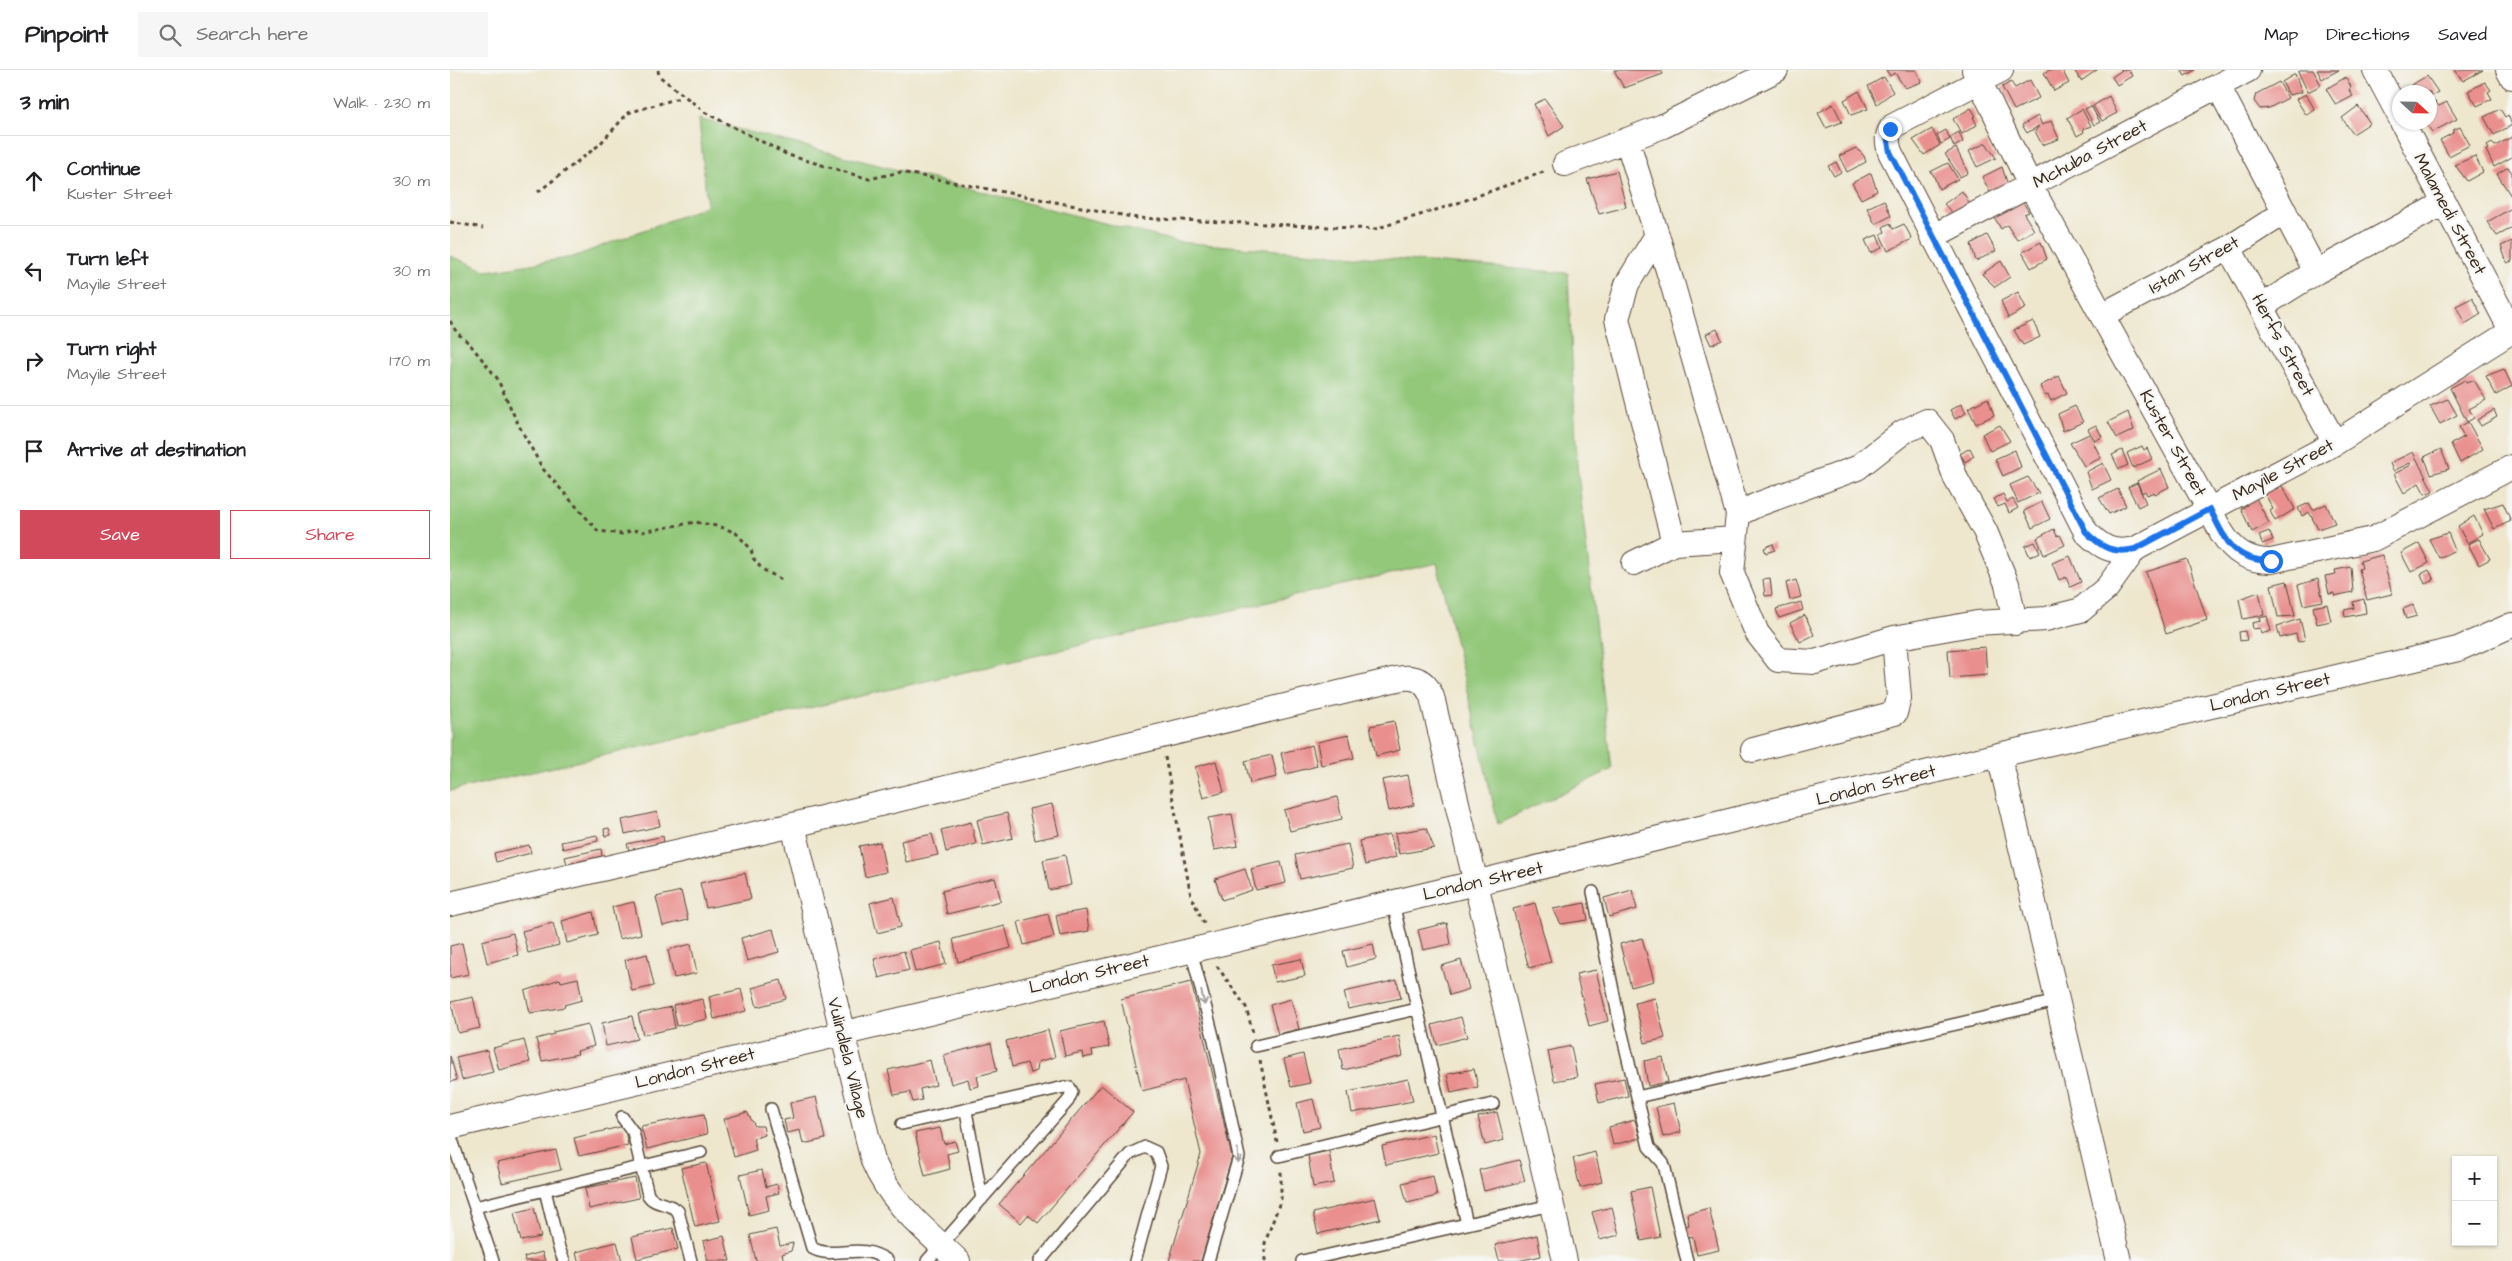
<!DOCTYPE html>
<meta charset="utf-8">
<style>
:root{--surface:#fff;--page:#f6f6f6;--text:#202124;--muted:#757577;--line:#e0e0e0;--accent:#d1495b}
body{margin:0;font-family:"Architects Daughter",sans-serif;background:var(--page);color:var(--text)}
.controls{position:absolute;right:15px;bottom:15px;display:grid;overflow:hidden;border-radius:0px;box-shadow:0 1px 4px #0004}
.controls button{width:45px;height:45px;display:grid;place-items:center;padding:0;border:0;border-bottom:1px solid var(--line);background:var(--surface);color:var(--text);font:25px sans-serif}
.compass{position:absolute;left:1942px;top:15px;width:45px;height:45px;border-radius:50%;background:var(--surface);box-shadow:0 1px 4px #0004;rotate:112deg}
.stop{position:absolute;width:15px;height:15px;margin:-11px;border:4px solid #1a73e8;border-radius:50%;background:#fff}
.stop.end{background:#1a73e8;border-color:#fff;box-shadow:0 1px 5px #0008}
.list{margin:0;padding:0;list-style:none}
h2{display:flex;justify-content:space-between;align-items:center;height:65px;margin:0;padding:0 20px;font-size:21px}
h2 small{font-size:16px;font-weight:400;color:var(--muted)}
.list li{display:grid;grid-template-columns:32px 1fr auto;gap:15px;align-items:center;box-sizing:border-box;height:90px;padding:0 20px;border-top:1px solid var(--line)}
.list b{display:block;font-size:19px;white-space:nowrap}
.list p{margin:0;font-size:16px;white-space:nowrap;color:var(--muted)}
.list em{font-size:16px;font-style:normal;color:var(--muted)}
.actions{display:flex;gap:10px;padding:15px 20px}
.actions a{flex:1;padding:11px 0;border:1px solid var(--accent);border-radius:0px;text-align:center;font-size:18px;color:var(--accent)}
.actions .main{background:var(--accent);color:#fff}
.icon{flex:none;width:28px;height:28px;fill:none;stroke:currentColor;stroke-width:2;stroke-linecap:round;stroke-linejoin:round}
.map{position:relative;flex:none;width:2062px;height:1191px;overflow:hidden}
header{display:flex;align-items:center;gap:30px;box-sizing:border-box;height:70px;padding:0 25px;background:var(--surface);border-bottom:1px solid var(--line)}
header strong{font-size:24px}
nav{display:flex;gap:28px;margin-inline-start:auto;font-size:18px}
.search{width:350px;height:45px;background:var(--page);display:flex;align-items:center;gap:12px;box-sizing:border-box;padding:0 18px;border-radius:0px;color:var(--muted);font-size:19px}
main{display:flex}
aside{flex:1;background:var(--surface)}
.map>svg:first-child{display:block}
.green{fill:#93c87a;stroke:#67794c}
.building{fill:#e9908f}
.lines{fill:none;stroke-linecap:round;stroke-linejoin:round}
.lane-casing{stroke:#564638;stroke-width:14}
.street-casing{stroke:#564638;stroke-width:26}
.path{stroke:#564638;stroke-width:3;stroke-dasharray:4 4;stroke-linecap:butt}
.lane{stroke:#fff;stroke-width:11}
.street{stroke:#fff;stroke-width:24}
.oneway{stroke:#a79f9a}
.route{stroke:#1a73e8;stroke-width:6}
.labels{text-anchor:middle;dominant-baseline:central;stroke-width:4.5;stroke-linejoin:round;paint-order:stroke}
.street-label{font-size:18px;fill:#3b2a1e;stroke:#f6f6f2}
</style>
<header>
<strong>Pinpoint</strong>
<div class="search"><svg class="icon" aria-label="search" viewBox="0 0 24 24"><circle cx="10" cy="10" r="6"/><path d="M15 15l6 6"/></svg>Search here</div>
<nav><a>Map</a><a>Directions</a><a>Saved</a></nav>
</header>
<main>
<aside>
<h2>3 min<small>Walk · 230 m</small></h2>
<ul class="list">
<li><svg class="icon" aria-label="ahead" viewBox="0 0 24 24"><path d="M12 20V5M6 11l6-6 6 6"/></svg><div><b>Continue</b><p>Kuster Street</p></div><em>30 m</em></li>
<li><svg class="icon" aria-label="left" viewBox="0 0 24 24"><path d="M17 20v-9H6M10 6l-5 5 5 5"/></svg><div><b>Turn left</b><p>Mayile Street</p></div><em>30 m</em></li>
<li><svg class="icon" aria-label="right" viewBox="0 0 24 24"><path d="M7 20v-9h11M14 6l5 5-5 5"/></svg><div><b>Turn right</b><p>Mayile Street</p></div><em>170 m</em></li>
<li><svg class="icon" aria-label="arrive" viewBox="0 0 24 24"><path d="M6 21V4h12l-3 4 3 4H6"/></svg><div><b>Arrive at destination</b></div></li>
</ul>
<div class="actions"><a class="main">Save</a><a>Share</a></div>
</aside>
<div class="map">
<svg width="2062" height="1191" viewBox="0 0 2062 1191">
<rect width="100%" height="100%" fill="#f6f6f2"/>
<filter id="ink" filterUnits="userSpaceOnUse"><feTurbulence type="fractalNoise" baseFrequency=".02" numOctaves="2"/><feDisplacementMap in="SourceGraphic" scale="10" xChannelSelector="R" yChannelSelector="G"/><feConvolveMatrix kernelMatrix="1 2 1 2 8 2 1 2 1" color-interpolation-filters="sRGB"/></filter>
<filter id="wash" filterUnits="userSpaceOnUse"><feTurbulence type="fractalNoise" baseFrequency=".0096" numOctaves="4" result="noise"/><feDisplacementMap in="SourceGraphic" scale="20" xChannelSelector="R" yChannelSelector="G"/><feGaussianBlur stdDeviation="1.12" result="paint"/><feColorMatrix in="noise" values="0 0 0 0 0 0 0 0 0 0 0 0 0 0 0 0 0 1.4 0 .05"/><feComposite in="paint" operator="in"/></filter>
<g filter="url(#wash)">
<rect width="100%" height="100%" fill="#eee7ce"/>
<path class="green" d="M249,49L728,172L1118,203L1127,395L1162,699L1048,754L987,493L0,721V186L38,201L123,187L257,136Z"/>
<g id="blocks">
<path class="building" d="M1164,0H1211L1213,4L1174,18Z
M1436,0H1466L1472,12L1455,18L1445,3L1440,6Z
M1599,0H1612L1619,13L1604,21L1594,3Z
M1624,0H1647L1631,11Z
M1672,0H1679L1682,6L1667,15L1662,7Z
M1731,0H1745L1735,6Z
M1853,0H1863L1871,15L1858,22L1848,2Z
M1867,0H1889L1872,9Z
M2005,0H2033L2013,11Z
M1845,4L1852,22L1839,25L1832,12Z
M1977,6L1988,22L1980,26V22H1966L1961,15Z
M1434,7L1443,22L1427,34L1418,16Z
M1896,7L1901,17L1899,20L1903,26L1886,35L1876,19Z
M1580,10L1589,28L1564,40L1552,17L1561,12L1565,18Z
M1829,12L1838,28L1819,38L1810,39L1804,31L1806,24Z
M2035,12L2041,20L2038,22L2042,29L2027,36L2018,21Z
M1409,21L1418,39L1401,45L1394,30Z
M1856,24L1865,40L1856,45L1846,29Z
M1659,26L1667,43L1652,51L1643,36Z
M1095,29L1114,56L1099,66L1084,34Z
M1983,30L1989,36L1997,32L2007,49L1982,62L1975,52H1980V33Z
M1383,34L1392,52L1376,58L1368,43Z
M1641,36L1650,52L1644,55L1635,39Z
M1908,36L1920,53L1903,64L1892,48Z
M1521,38L1526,46L1523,47L1527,55L1512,64L1503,49Z
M1632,39L1641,56L1633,59L1634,62L1627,66L1617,48Z
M2050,39L2055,47L2058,45L2062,55L2044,65L2034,47Z
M1588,46L1592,55L1601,51L1609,69L1592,75L1585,61L1589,56L1577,63L1572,55Z
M2010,57L2020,75L1999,86L1990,70L2003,63V60Z
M1482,59L1490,75L1474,85L1463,70Z
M1496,60L1500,69L1491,74L1487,65Z
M1509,62L1513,72L1504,77L1500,67Z
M2062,67V87L2044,97L2036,80L2039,79L2037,76L2042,73L2045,76Z
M1536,73L1546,88L1527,97L1519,81Z
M1406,78L1414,86L1416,92L1397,102L1389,86Z
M1506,78L1518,103L1510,107L1495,84Z
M2025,86L2033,102L2017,111L2005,95Z
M1386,92L1391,102L1384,106L1378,96Z
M1498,93L1508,109L1489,119L1483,104L1480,102Z
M1552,97L1558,115L1541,124L1532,107Z
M2058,97L2062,103L2061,126L2047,104Z
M1167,101L1176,137L1149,144L1137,109Z
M1421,103L1427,121L1411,129L1402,113Z
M1512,121L1522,137L1506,147L1494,134Z
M1570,128L1579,142L1574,144L1584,160L1567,170L1557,155L1551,159L1542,143Z
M1434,130L1441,146L1425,154L1417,138Z
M2062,138V158L2047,166L2037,152Z
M1440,153L1443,159L1454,154L1462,169L1438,181L1430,164L1435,162L1433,157Z
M1427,165L1432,178L1421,183L1415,170Z
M1537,165L1546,181L1526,191L1521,174Z
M2062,171V191L2057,193L2051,176Z
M1591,172L1597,189L1581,198L1572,182Z
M1551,191L1560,207L1545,217L1532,204Z
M1568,222L1576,238L1558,248L1551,231Z
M2022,228L2031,244L2015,254L2006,236Z
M1583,251L1590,267L1573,275L1564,260Z
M1267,259L1272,270L1261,275L1256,264Z
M2054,299L2062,316L2046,325L2036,306Z
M1609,306L1617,323L1601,331L1598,325L1595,326L1590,316Z
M2015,310L2016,313L2024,310L2036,330L2019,339L2024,348L2017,352L2000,318Z
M1538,328L1544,345L1526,354L1518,338Z
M1998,329L2007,345L1990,354L1980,336Z
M1511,334L1516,343L1505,349L1500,340Z
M1625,336L1633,352L1613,361L1608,344Z
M2044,340L2047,347L2031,356L2027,350Z
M1678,342L1684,360L1667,368L1658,352Z
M2018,352L2033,379L2010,393L2001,374L2014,367L2009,357Z
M1550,355L1560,371L1540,381L1532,364Z
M1646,355L1652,367L1645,371L1638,359Z
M1639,364L1651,388L1634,396L1620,373Z
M1692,376L1694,380L1697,378L1702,389L1683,398L1677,383Z
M1520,378L1524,386L1515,392L1510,384Z
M1991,379L1999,399L1981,404L1974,387Z
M1565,380L1571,397L1553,406L1545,389Z
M1672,380L1678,395L1669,399L1662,385Z
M1963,382L1983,421L1975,424L1969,413L1954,423L1944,404L1961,395L1960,393L1943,401L1940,393Z
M1653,393L1661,410L1642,419L1636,402Z
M1711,399L1719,417L1705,424L1704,422L1697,425L1695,421L1692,423L1687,411Z
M1578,407L1589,423L1568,433L1560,415Z
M1687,413L1696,433L1688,437L1678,417Z
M1824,416L1826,419L1832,416L1845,439L1825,451L1820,441L1823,439L1814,422Z
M1668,419L1676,436L1659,444L1649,428Z
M1553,424L1557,432L1563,429L1568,438L1559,443L1555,434L1548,437L1544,429Z
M1805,426L1819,453L1802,462L1791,439L1797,435L1795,431Z
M1592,432L1600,449L1582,458L1574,441Z
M1859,433L1863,440L1876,434L1885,453L1868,459L1859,442L1852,446L1848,438Z
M2053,433L2061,451L2044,459L2034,439Z
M2024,446L2033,464L2017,473L2008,456Z
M1604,459L1607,466L1610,465L1615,475L1594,485L1587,468Z
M1819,461L1823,470L1812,474L1809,465Z
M1998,463L2005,480L1989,488L1979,469Z
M2029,469L2040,489L2029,495L2018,474Z
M1585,472L1590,482L1580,487L1575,476Z
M1969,473L1979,493L1961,502L1951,483Z
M1323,474L1325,480L1316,483L1314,478Z
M1932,485L1942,524L1917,530L1909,499L1912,498L1910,491Z
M1620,486L1631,512L1620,517L1616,507L1609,510L1602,493Z
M1737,489L1757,550L1716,564L1696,502Z
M1901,497L1903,522L1884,526V523L1879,524L1875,506L1886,504L1885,500Z
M1979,500L1984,510L1975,514L1971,504Z
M1320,508L1322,525L1315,526L1313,509Z
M1868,509L1873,531L1853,535L1848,515Z
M1346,510L1351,527L1340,530L1336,513Z
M1837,511L1845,546L1828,547L1821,515Z
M1809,522L1814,545L1793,549L1789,529Z
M1914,529L1916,543L1895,547L1894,540L1904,538L1903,532Z
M1351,532L1353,540L1329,548L1326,539Z
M1877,534L1881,551L1867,554L1863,537Z
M1963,535L1967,546L1956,549L1953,539Z
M1355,545L1364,565L1350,572L1340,553Z
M1817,546L1821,561L1811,564L1810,558L1803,559L1802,553L1811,551L1810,548Z
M1850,549L1855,570L1848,572L1846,564L1830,568L1827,556Z
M1795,561L1797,570L1790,571L1789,562Z
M1535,577L1537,605L1500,608L1498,580Z
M944,651L950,680L926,686L920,656Z
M899,665L904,688L871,695L867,672Z
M862,675L867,696L836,704L831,683Z
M822,685L827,707L800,713L795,691Z
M766,691L774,722L753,728L745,697Z
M958,705L964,735L939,741L932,710Z
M887,727L892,749L840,761L834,740Z
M602,734L609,765L585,770L579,739Z
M207,742L210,756L175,764L172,750Z
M557,743L563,768L533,775L527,750Z
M782,744L788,776L764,780L758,748Z
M521,752L526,774L496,782L491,760Z
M159,758L161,765L155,766L154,759Z
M976,758L984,778L949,784L945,763Z
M482,764L488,785L456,792L451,771Z
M940,764L946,787L915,795L909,771Z
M147,765L148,771L113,779L111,772Z
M213,766L214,772L179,780L177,774Z
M430,772L436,802L415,807L409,776Z
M898,774L903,798L850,809L845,785Z
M79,775L81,783L46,792L44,783Z
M151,779L152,786L117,794L115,787Z
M615,785L621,815L599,820L593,790Z
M831,792L836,813L806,820L801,799Z
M795,799L802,820L772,830L765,809Z
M295,803L301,829L256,838L250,813Z
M545,808L551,831L497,844L492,821Z
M1182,820L1187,839L1159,847L1154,828Z
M231,821L238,850L213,856L206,827Z
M444,827L451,857L427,863L420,833Z
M184,832L191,864L169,869L162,837Z
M1085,833L1101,892L1079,898L1063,839Z
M1135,833L1138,850L1111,854L1103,839Z
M636,840L639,861L610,866L606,845Z
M143,842L148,865L117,873L112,851Z
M598,844L604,867L574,875L568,852Z
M103,853L109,875L78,883L72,861Z
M997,853L1001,874L973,880L968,860Z
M555,856L561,878L508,892L503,869Z
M323,859L329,882L297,891L291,868Z
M63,863L68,885L37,893L32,871Z
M1192,868L1204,911L1181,917L1170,874Z
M491,872L496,894L465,902L460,880Z
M12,873L19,904L0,908V876Z
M241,874L247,903L224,908L218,880Z
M923,874L926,889L897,897L893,881Z
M454,881L459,900L429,908L424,889Z
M197,884L204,916L182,921L175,890Z
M851,889L855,906L825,912L821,895Z
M1011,890L1019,919L1000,925L991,896Z
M1146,900L1158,951L1139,956L1126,904Z
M128,908L132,930L114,935L115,937L80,943L75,921L110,909L111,912Z
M331,910L336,929L307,937L302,918Z
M947,910L951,928L898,939L894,922Z
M741,912L782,1087L751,1191H719L751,1084L734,1010L692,1021L671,929Z
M291,919L296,941L264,949L259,927Z
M23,927L30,958L8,963L1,932Z
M1205,928L1215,968L1195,973L1185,933Z
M253,929L257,949L227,956L223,935Z
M841,929L849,959L828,964L820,935Z
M221,937L225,958L193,965L188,944Z
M182,946L187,969L156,976L152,953Z
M1011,947L1017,967L987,975L982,955Z
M654,951L659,977L642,980L643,986L633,988L632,982L615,986L610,961Z
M138,954L144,976L127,981L128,984L92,991L86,969L104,964L103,962Z
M598,960L605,987L588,992L587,1001L580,1003L577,993L562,997L556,971Z
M949,966L953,986L893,1000L889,979Z
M74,970L80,992L49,1000L43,978Z
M541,973L547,1001L527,1006L529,1016L520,1018L518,1009L501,1014L494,985Z
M1121,976L1127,1007L1104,1011L1098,981Z
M37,980L43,1002L12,1010L6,987Z
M853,984L860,1013L841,1017L834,989Z
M0,986L7,1010L0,1012Z
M1213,987L1218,1012L1198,1016L1194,991Z
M480,990L486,1015L470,1019L472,1030L463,1032L460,1022L444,1025L438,1000Z
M1024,999L1028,1017L1001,1023L997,1004Z
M1174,1008L1178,1026L1149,1033L1145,1014Z
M958,1009L963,1031L902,1043L898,1022Z
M651,1015L683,1042L588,1153L578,1145L571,1153L549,1134Z
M366,1027L375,1069L353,1074L350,1060L337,1063L334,1050L343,1048L340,1033Z
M863,1029L870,1057L853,1061L847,1033Z
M1224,1033L1231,1062L1213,1067L1206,1037Z
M297,1042L305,1056H313L315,1065L303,1068L306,1080L284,1087L274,1049Z
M1047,1042L1054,1070L1035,1075L1028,1047Z
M254,1044L257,1064L197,1079L191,1056Z
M1185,1050L1190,1068L1163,1075L1159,1057Z
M174,1056L178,1075L129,1086L124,1068Z
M490,1058L494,1074L505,1071L508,1081L497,1084L500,1099L475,1106L465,1063Z
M984,1064L988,1083L936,1095L932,1076Z
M106,1080L111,1100L52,1113L47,1093Z
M879,1081L884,1113L863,1117L858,1085Z
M1145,1082L1152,1112L1130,1118L1123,1088Z
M1069,1090L1075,1111L1034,1121L1029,1100Z
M256,1093L270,1151L245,1157L231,1098Z
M312,1100L316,1117L327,1114L329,1123L316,1126L319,1140L299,1145L290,1105Z
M983,1106L987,1126L957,1133L952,1113Z
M185,1108L189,1128L139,1139L135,1118Z
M1200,1117L1210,1167L1191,1171L1181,1121Z
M925,1128L930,1149L868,1164L863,1143Z
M1162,1137L1169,1165L1150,1170L1142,1142Z
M84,1138L91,1167L71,1171L64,1143Z
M1259,1138L1269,1180L1247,1185L1243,1167L1238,1166L1236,1156L1239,1155L1237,1144Z
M223,1158L228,1179L187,1189L182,1167Z
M326,1159L330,1176L343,1173L341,1181L332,1184L334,1191H306L300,1165Z
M1087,1165L1091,1186L1068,1191H1049L1045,1175Z
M274,1166L280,1191H258L253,1171Z
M167,1172L172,1191H128L126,1182Z
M92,1182L95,1191H75L74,1187Z"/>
</g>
</g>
<g filter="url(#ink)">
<use href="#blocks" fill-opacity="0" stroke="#564638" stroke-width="1"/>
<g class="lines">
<defs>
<path id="lane" d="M1143,822L1170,955L1199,1077L1213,1093L1215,1099L1237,1191
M943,833L1017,1154
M741,880L764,970L789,1087L758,1191
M806,976L967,939
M1187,1027L1607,931
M321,1039L362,1178C384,1191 410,1170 438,1191
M516,1041L532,1129
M172,1047L183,1062L198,1125C205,1136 219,1132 228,1141L241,1191
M452,1054L614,1017L620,1018L622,1022L618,1031L477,1191
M0,1064L43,1191
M829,1086L1043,1034
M95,1120L109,1178L114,1191
M25,1137L251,1082
M590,1191L680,1084L695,1077L706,1082L711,1096L685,1191
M852,1191L1101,1135"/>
<path id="street" d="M1524,0L1580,115L1772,463C1784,482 1798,491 1821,491L1923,469L2062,397
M1551,0L1443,56C1436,64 1437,72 1440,82L1636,462C1652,478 1663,484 1685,479L1885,373L2062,261
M1925,0L1950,47
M2058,0L2062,7
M1768,16L1866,202
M1952,52L2062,262
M1177,70L1223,216L1288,444L1282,503L1307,563L1328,590L1365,592L1444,568L1527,553L1596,549L1631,540L1657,518L1685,479
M1115,94L1213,56L1326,0
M1207,165L1177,214L1167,249L1224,473
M1482,167L1798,0
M1779,178L1885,373
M1812,236L1866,202L1994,133
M1652,245L1779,178L1835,142
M1288,444L1309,434L1407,398L1453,362L1477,351L1492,370L1506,409L1535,461L1557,514L1565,553
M1184,493L1224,473L1285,469
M1303,680L1445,643L1449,628L1444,568
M1549,685L1669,1191
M343,755L423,1091C442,1135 475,1159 508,1191
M0,834L343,755L947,609C965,605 975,610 982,627L1115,1191
M0,1057L1025,813L1549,685L2008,579L2062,555"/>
</defs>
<use href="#lane" class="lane-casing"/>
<use href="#street" class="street-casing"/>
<path class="path" d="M208,0L209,6L256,43L338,85L419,109L451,102L687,148L925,159L1005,134L1096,101
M88,122L149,75L178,43L229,28
M0,152L33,158
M0,251L7,263L19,273L47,308L68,354L93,399L148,461L172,464L183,460L192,462L245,452L271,457L286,463L301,479L303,488L312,499L334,511
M715,687L741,826L755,855
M767,896L796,937L803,963
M810,990L827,1072
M815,1191V1173L831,1129V1101"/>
<use href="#lane" class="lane"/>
<use href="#street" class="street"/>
</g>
<defs><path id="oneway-shaft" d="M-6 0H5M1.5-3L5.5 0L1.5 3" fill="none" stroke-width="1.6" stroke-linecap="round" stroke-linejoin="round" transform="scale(1.25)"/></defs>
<g class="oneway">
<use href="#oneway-shaft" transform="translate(753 928) rotate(76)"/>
<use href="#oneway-shaft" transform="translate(788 1086) rotate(87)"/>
</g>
</g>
<g class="lines" filter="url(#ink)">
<path class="route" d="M1440,59L1437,66L1440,82L1636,462C1652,478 1663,484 1685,479L1760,439C1775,469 1783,491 1821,491"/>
</g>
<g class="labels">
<g class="street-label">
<text transform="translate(1640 84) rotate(-28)">Mchuba Street</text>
<text transform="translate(2000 144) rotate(62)">Malamedi Street</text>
<text transform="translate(1744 195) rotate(-29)">Istan Street</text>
<text transform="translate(1833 275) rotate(62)">Herfs Street</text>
<text transform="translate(1723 373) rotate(61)">Kuster Street</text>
<text transform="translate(1833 400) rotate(-28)">Mayile Street</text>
<text transform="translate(1820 622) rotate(-13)">London Street</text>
<text transform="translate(1426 715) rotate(-14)">London Street</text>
<text transform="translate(1033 811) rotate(-13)">London Street</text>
<text transform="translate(639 904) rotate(-13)">London Street</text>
<text transform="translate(398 988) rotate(76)">Vulindlela Village</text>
<text transform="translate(245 998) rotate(-14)">London Street</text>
</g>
</g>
</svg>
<div class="controls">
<button>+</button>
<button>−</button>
</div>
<svg class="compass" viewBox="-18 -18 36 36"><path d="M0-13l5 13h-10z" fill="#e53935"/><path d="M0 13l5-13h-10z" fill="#757577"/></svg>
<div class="stop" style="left:1821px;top:491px"></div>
<div class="stop end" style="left:1440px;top:59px"></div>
</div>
</main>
